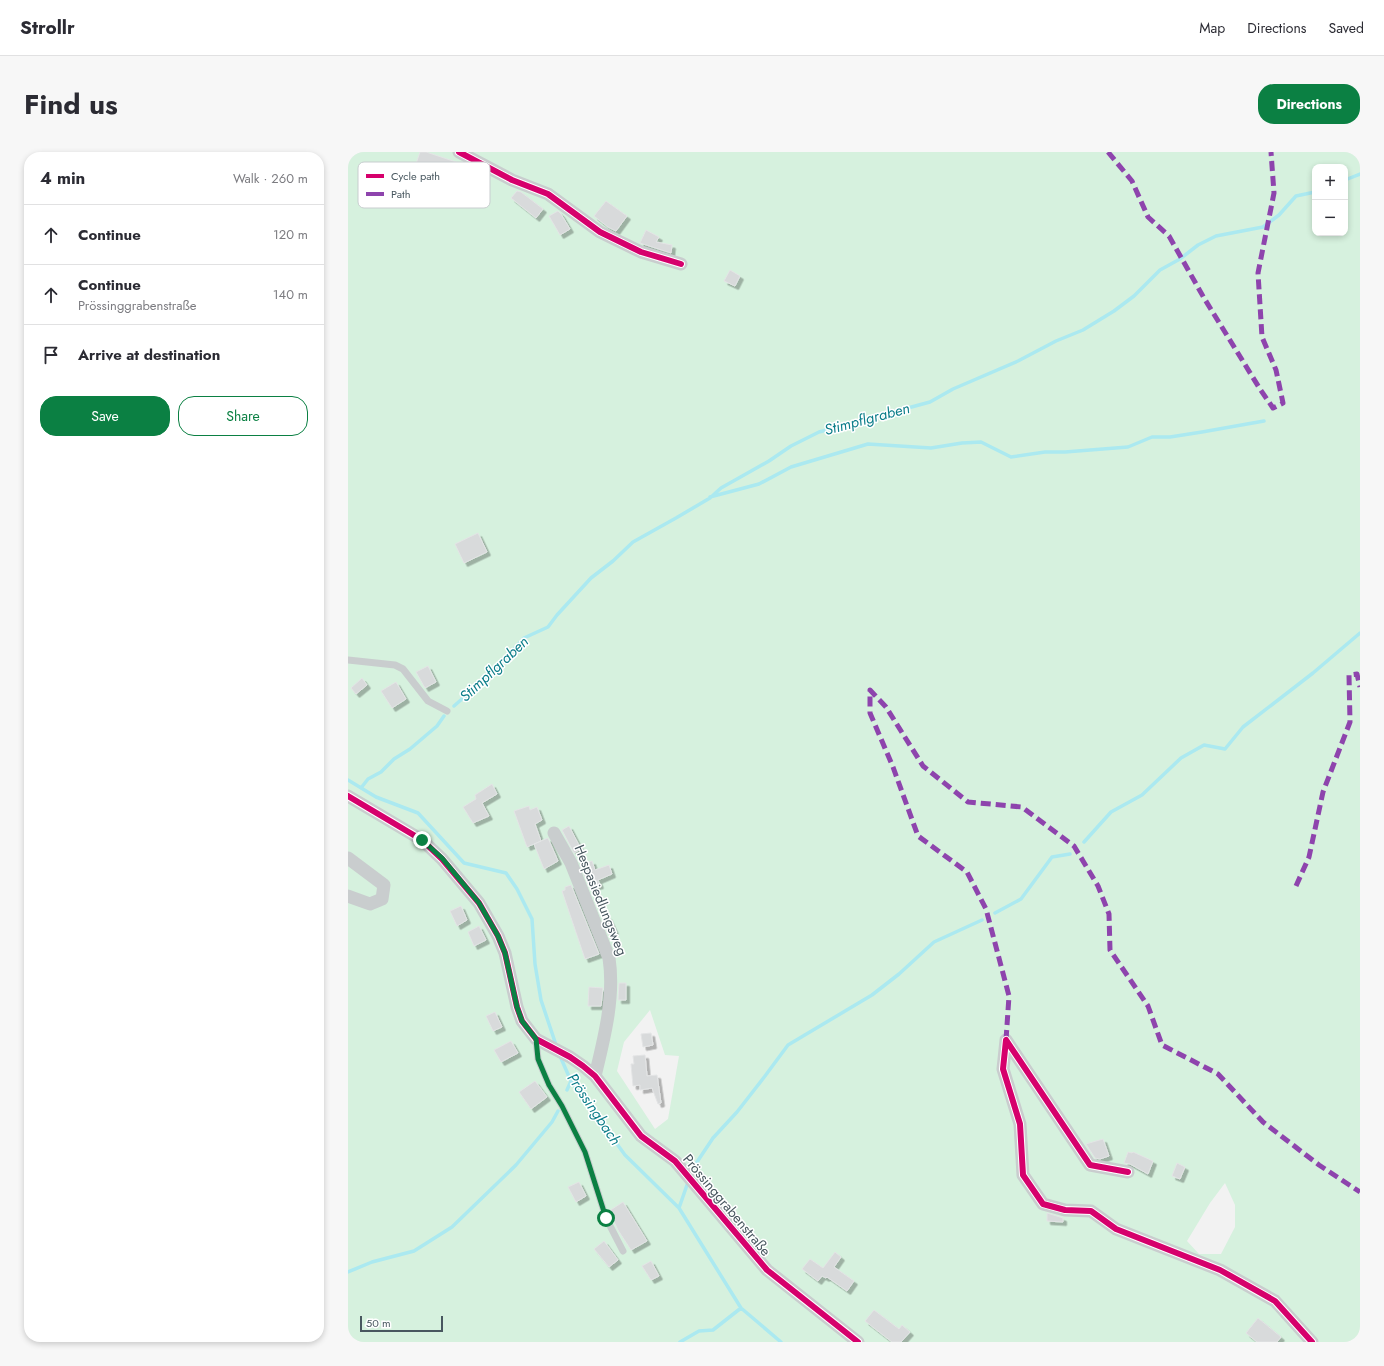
<!DOCTYPE html>
<meta charset="utf-8">
<style>
:root{--surface:#fff;--page:#f7f7f7;--text:#2b2b33;--muted:#7c7c81;--line:#e1e1e2;--accent:#0b8043}
body{margin:0;font-family:Jost,sans-serif;background:var(--page);color:var(--text)}
.controls{position:absolute;right:12px;top:12px;display:grid;overflow:hidden;border-radius:8px;box-shadow:0 2px 6px #0003}
.controls button{width:36px;height:36px;display:grid;place-items:center;padding:0;border:0;border-bottom:1px solid var(--line);background:var(--surface);color:var(--text);font:20px sans-serif}
.scale{position:absolute;left:12px;bottom:10px;width:83px;box-sizing:border-box;padding-left:4px;border:2px solid #48575f;border-top:0;font-size:11px;line-height:14px;white-space:nowrap;color:#48575f;-webkit-text-stroke:3px #fff;paint-order:stroke}
.stop{position:absolute;width:12px;height:12px;margin:-9px;border:3px solid #0b8043;border-radius:50%;background:#fff}
.stop.end{background:#0b8043;border-color:#fff;box-shadow:0 1px 4px #0008}
.list{margin:0;padding:0;list-style:none}
h2{display:flex;justify-content:space-between;align-items:center;height:52px;margin:0;padding:0 16px;font-size:17px}
h2 small{font-size:13px;font-weight:400;color:var(--muted)}
.list li{display:grid;grid-template-columns:26px 1fr auto;gap:12px;align-items:center;box-sizing:border-box;height:60px;padding:0 16px;border-top:1px solid var(--line)}
.list b{display:block;font-size:15px;white-space:nowrap}
.list p{margin:0;font-size:13px;white-space:nowrap;color:var(--muted)}
.list em{font-size:13px;font-style:normal;color:var(--muted)}
.actions{display:flex;gap:8px;padding:12px 16px}
.actions a{flex:1;padding:9px 0;border:1px solid var(--accent);border-radius:16px;text-align:center;font-size:14px;color:var(--accent)}
.actions .main{background:var(--accent);color:#fff}
.icon{flex:none;width:22px;height:22px;fill:none;stroke:currentColor;stroke-width:2;stroke-linecap:round;stroke-linejoin:round}
.map{position:relative;flex:none;width:1012px;height:1190px;overflow:hidden;border-radius:16px}
header{display:flex;align-items:center;gap:24px;box-sizing:border-box;height:56px;padding:0 20px;background:var(--surface);border-bottom:1px solid var(--line)}
header strong{font-size:19px}
nav{display:flex;gap:22px;margin-inline-start:auto;font-size:14px}
.intro{display:flex;align-items:center;justify-content:space-between;box-sizing:border-box;height:96px;padding:0 24px}
h1{margin:0;font-size:28px}
.button{padding:10px 18px;border-radius:16px;background:var(--accent);color:#fff;font-size:14px;font-weight:700}
main{display:flex;gap:24px;padding:0 24px}
aside{flex:1;background:var(--surface);border-radius:16px;box-shadow:0 2px 6px #0003}
.map>svg:first-child{display:block}
.green{fill:#d6f1de;fill-rule:evenodd}
.lines{fill:none;stroke-linecap:round;stroke-linejoin:round}
.stream{stroke:#abe9f0;stroke-width:3.5}
.building{fill:#d8dadb;stroke:#e3e4e5;filter:url(#shadow)}
.service{stroke:#c9cdce;stroke-width:7}
.minor{stroke:#c9cdce;stroke-width:13}
.quiet{stroke:#8e44ad;stroke-width:5;stroke-dasharray:10 5;stroke-linecap:butt}
.cycleway-casing{stroke:#fff;stroke-width:8}
.cycleway{stroke:#d6006c;stroke-width:6}
.route{stroke:#0b8043;stroke-width:5}
.labels{text-anchor:middle;dominant-baseline:central;stroke-width:3;stroke-linejoin:round;paint-order:stroke}
.street-label{font-size:14px;fill:#48575f;stroke:#fff}
.water-label{font-size:15px;font-style:italic;fill:#0b7d89;stroke:#fff}
.key{fill:#fff;stroke:#c8cdcf;stroke-width:1}
.key-label{font-size:11px;fill:#48575f}
</style>
<header>
<strong>Strollr</strong>
<nav><a>Map</a><a>Directions</a><a>Saved</a></nav>
</header>
<div class="intro"><h1>Find us</h1><a class="button">Directions</a></div>
<main>
<aside>
<h2>4 min<small>Walk · 260 m</small></h2>
<ul class="list">
<li><svg class="icon" aria-label="ahead" viewBox="0 0 24 24"><path d="M12 20V5M6 11l6-6 6 6"/></svg><div><b>Continue</b></div><em>120 m</em></li>
<li><svg class="icon" aria-label="ahead" viewBox="0 0 24 24"><path d="M12 20V5M6 11l6-6 6 6"/></svg><div><b>Continue</b><p>Prössinggrabenstraße</p></div><em>140 m</em></li>
<li><svg class="icon" aria-label="arrive" viewBox="0 0 24 24"><path d="M6 21V4h12l-3 4 3 4H6"/></svg><div><b>Arrive at destination</b></div></li>
</ul>
<div class="actions"><a class="main">Save</a><a>Share</a></div>
</aside>
<div class="map">
<svg width="1012" height="1190" viewBox="0 0 1012 1190">
<defs>
<filter id="shadow"><feDropShadow dx="3.5" dy="3.5" stdDeviation="0" flood-color="#0004"/></filter>
</defs>
<rect width="100%" height="100%" fill="#f2f2f2"/>
<path class="green" d="M0,0H1012V1190H0ZM967,15H997V81H967ZM302,858L317,903L331,904L320,967L307,977L269,919L276,890ZM877,1031L887,1053V1075L873,1102H851L839,1089L862,1051Z"/>
<g class="lines">
<path class="stream" d="M997,28L1012,22
M362,345L411,332L443,315L520,292L583,296L614,291L633,290L663,305L697,300H717L780,295L804,285H822L854,280L916,269
M106,554L148,517L176,486L200,475L209,463L243,426L265,409L285,390L328,366L362,346L373,336L421,309L443,294L471,280L582,250L605,237L670,209L708,189L735,178L766,159L786,144L812,118L832,107L850,93L868,84L915,75L931,63L948,44L967,40
M0,628L28,645L70,661L116,711L158,721L169,737L184,767L187,812L193,848L208,893
M13,636L20,627L33,620L46,607L62,597L89,574L96,564
M736,690L763,660L794,643L833,606L856,593L877,597L895,575L965,521L1012,481
M647,761L673,747L704,705L722,702
M212,904L223,929L277,1003L331,1056L393,1156L433,1190
M219,938L223,929
M345,1016L365,986L389,960L417,924L440,893L524,843L551,822L586,790L634,768
M331,1056L339,1033
M0,1120L24,1110L66,1099L104,1075L168,1013L204,970L210,959
M332,1190L351,1179L365,1178L393,1156"/>
</g>
<path class="building" d="M72,0H78L117,13L112,27L68,12Z
M169,39L173,40L195,57L188,66L163,46Z
M258,49L279,64L268,79L260,75L246,64Z
M210,59L213,62L222,77L212,83L201,64Z
M298,78L311,85L308,90L324,93L323,101L292,91Z
M382,118L392,124L387,134L376,129Z
M130,381L139,400L116,411L107,392Z
M80,514L88,530L77,536L68,520Z
M14,526L19,533L8,542L3,536Z
M48,530L58,547L44,556L33,539Z
M144,632L149,642L134,651L141,664L125,671L115,655L128,647L127,643Z
M181,654L182,658L189,655L194,668L187,672L193,689L179,695L166,659Z
M221,674L233,697L226,701L214,678Z
M200,686L210,709L196,717L186,692Z
M244,709L247,718L261,713L264,722L250,728L252,733L242,736L232,713Z
M223,733L251,802L237,807L214,739L217,738V735Z
M113,754L119,768L109,774L102,759Z
M260,764L267,779L260,782L254,767Z
M131,774L138,788L126,794L120,780Z
M271,831H278V848H270Z
M241,835L255,836L253,854H240Z
M147,860L154,875L145,879L138,864Z
M303,881L305,893L295,895L293,882Z
M163,889L170,901L153,910L146,898Z
M297,903L299,924L309,923L313,951L310,952L304,936L292,938V933L285,934L283,912H286L285,904Z
M187,929L199,945L183,957L171,940Z
M755,987L761,1004L752,1007L747,1006L738,992Z
M780,1000L784,1001L785,1000L805,1009L800,1022L782,1012L776,1011Z
M829,1011L837,1015L832,1027L824,1024Z
M231,1030L238,1044L228,1050L220,1035Z
M275,1050L299,1089L283,1098L270,1078L261,1059Z
M699,1061L715,1066V1070L699,1069Z
M256,1089L270,1108L261,1115L246,1097Z
M487,1100L493,1105L486,1115L506,1129L499,1139L479,1125L478,1126L474,1124L470,1129L454,1117L462,1107L475,1116Z
M303,1109L311,1124L303,1128L294,1114Z
M526,1158L551,1177L554,1173L562,1180L553,1190H544L517,1169Z
M910,1166L933,1185L929,1190H909L898,1181Z"/>
<g class="lines">
<path class="service" d="M0,508L47,513L55,517L80,549L99,559
M188,887L190,907L201,933L214,954L237,1000L258,1066L275,1099"/>
<path class="minor" d="M111,0L164,28L200,42L252,80L293,100L333,112
M0,644L74,688L94,707L131,751L150,784L157,801L169,855L174,869L188,887L222,905L235,914L247,924L293,984L327,1009L419,1118L510,1190
M206,681L223,711L261,806C267,845 256,887 247,924
M0,706L36,733L34,747L22,752L0,744
M780,1020L742,1013L658,888L655,917L672,972L675,1023L695,1052L717,1058L743,1059L768,1077L872,1118L927,1149L964,1190"/>
<path class="quiet" d="M760,0L784,29L800,65L821,84L856,146L912,237L925,256L935,251L928,218L914,185L910,121L926,41L923,0
M948,734L961,705L975,640L1002,570L1001,523L1009,522L1012,535
M658,888L661,844L638,757L619,720L570,684L545,615L522,561V538L538,555L575,614L620,650L674,655L726,694L750,734L761,762L762,798L800,854L814,893L870,922L915,970L971,1013L1012,1040"/>
<defs>
<path id="cycleway" d="M111,0L164,28L200,42L252,80L293,100L333,112
M0,644L74,688L94,707L131,751L150,784L157,801L169,855L174,869L188,887L222,905L235,914L247,924L293,984L327,1009L419,1118L510,1190
M780,1020L742,1013L658,888L655,917L672,972L675,1023L695,1052L717,1058L743,1059L768,1077L872,1118L927,1149L964,1190"/>
</defs>
<use href="#cycleway" class="cycleway-casing"/>
<use href="#cycleway" class="cycleway"/>
</g>
<g class="lines">
<path class="route" d="M74,688L94,706L131,751L150,784L157,801L169,855L174,869L188,887L190,907L201,933L214,954L237,1000L258,1066"/>
</g>
<g class="labels">
<g class="street-label">
<text transform="translate(253 748) rotate(68)">Hespasiedlungsweg</text>
<text transform="translate(379 1053) rotate(50)">Prössinggrabenstraße</text>
</g>
<g class="water-label">
<text transform="translate(519 267) rotate(-15)">Stimpflgraben</text>
<text transform="translate(146 517) rotate(-43)">Stimpflgraben</text>
<text transform="translate(246 957) rotate(56)">Prössingbach</text>
</g>
</g>
<rect x="10" y="10" width="132" height="46" rx="6" class="key"/>
<rect x="18" y="22" width="18" height="4" fill="#d6006c"/>
<rect x="18" y="40" width="18" height="4" fill="#8e44ad"/>
<g class="key-label">
<text x="43" y="28">Cycle path</text>
<text x="43" y="46">Path</text>
</g>
</svg>
<div class="controls">
<button>+</button>
<button>−</button>
</div>
<div class="scale">50 m</div>
<div class="stop" style="left:258px;top:1066px"></div>
<div class="stop end" style="left:74px;top:688px"></div>
</div>
</main>
